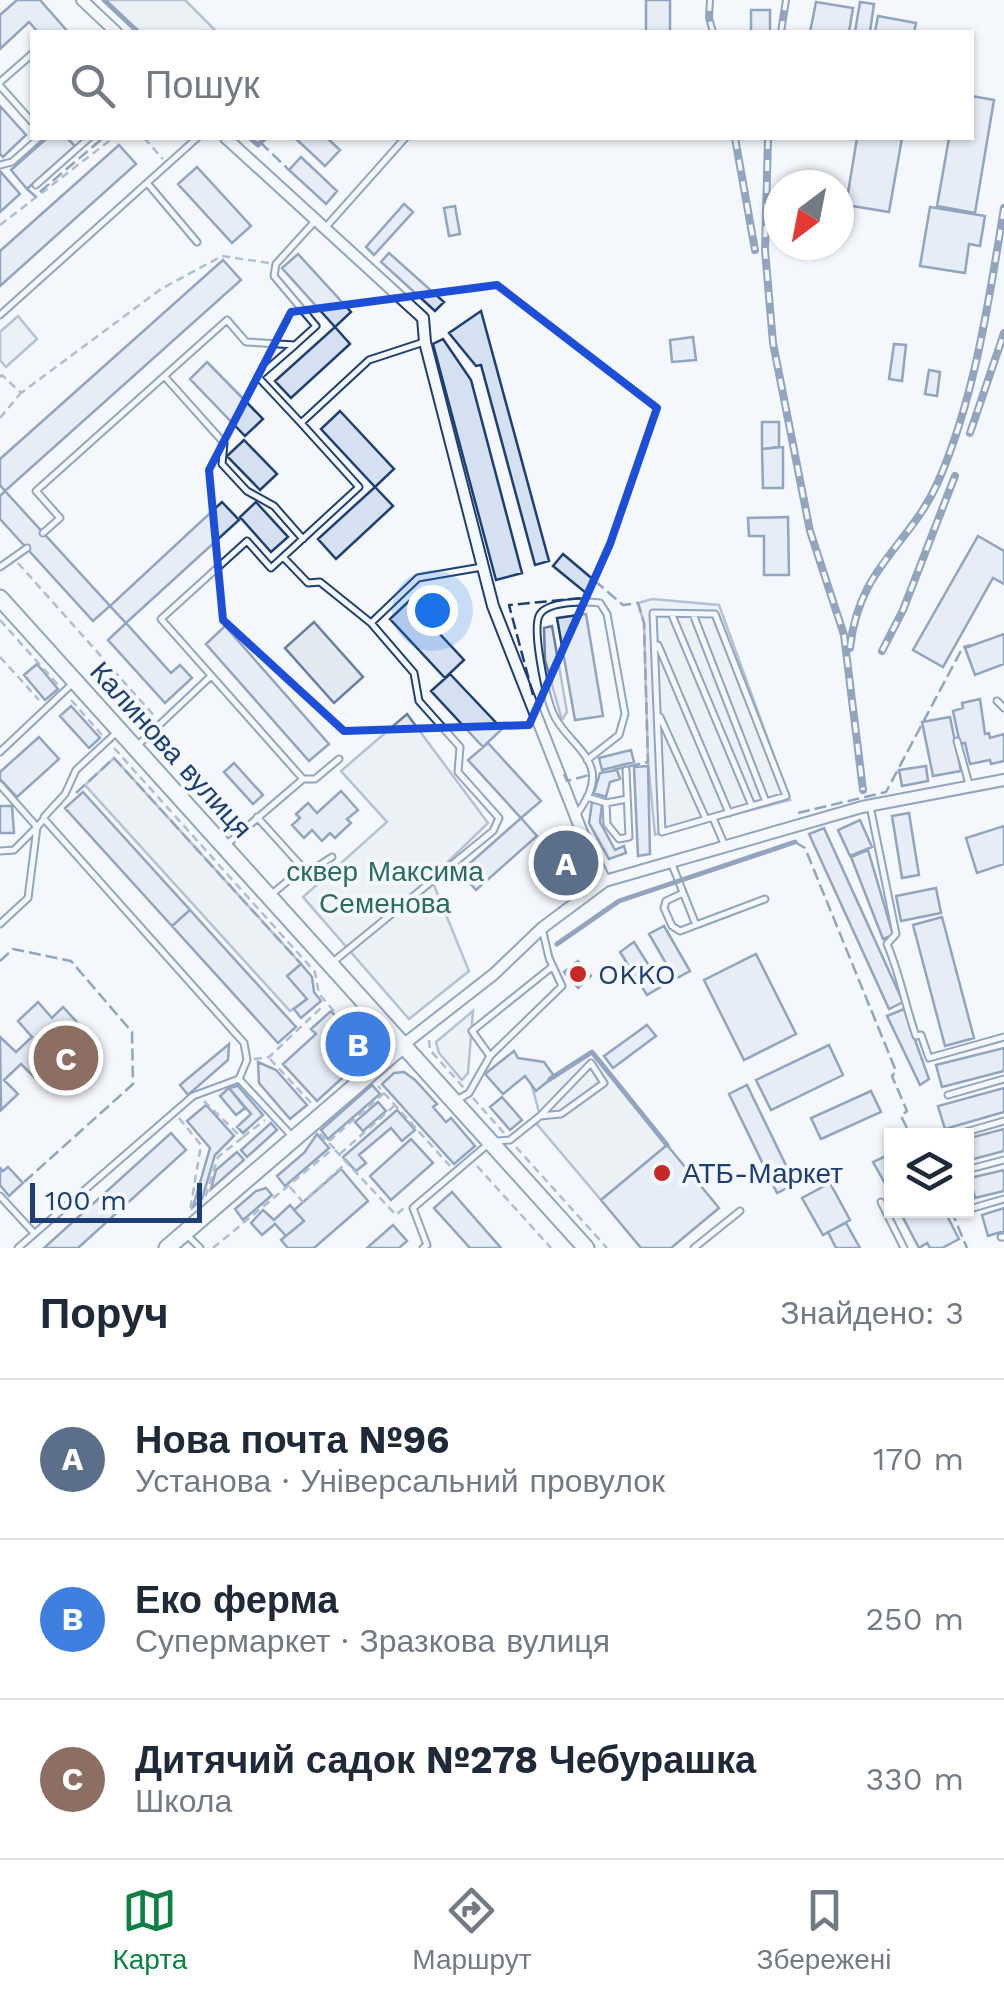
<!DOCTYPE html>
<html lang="uk">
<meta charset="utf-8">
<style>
:root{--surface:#fff;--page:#f2f2f3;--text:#1f2937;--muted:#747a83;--line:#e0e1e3;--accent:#0b8043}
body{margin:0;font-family:"Work Sans",sans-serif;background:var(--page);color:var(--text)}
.controls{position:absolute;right:30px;bottom:30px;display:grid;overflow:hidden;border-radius:0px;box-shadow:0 2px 8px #0004}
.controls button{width:90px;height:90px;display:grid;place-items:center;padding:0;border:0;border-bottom:2px solid var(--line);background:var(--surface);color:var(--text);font:50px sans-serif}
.compass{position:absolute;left:764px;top:170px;width:90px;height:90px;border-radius:50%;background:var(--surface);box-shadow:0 2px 8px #0004;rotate:212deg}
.scale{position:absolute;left:30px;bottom:25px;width:172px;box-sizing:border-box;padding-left:10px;border:5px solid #1d3f73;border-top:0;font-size:28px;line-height:35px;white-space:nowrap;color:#1d3f73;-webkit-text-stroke:8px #f4f7fb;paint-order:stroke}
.you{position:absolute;left:432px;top:610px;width:35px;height:35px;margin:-25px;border:8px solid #fff;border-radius:50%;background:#1a73e8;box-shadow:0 0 0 15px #1a73e833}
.badge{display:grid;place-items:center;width:65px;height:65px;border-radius:50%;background:var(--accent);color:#fff;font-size:32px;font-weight:700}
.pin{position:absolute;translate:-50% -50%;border:5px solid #fff;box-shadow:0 2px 10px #0006}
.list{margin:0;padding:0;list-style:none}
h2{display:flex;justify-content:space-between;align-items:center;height:130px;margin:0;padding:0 40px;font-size:42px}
h2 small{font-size:32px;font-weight:400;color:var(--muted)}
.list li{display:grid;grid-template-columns:65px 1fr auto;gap:30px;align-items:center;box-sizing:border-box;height:160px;padding:0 40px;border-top:2px solid var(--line)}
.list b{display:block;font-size:38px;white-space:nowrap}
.list p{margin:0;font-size:32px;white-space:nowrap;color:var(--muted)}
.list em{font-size:32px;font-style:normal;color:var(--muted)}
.icon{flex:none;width:55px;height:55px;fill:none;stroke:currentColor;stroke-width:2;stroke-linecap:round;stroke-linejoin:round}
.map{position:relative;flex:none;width:1004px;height:1248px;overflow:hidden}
.search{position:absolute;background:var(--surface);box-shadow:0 2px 8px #0004;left:30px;right:30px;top:30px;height:110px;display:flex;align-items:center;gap:25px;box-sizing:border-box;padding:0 35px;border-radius:0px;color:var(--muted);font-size:38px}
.sheet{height:610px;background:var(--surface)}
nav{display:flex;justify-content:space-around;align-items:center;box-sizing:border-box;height:140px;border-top:2px solid var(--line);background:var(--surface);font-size:28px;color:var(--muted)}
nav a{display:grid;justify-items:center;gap:5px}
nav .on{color:var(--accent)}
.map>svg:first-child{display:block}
.green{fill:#e3e9f0;stroke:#687fa3;stroke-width:2.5}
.parking{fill:#e3e8f0;stroke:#687fa3;stroke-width:2.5}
.building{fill:#d5e0f0;stroke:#1d3f73;stroke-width:2.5}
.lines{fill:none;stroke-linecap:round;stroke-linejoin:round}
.lane-casing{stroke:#1d3f73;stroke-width:9}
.street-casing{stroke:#1d3f73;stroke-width:14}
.secondary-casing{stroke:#1d3f73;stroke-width:19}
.path{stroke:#5e769c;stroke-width:2.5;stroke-dasharray:8 5;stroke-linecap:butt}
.lane{stroke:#f4f7fb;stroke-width:5}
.street{stroke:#f4f7fb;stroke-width:10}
.secondary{stroke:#f4f7fb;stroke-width:15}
.rail-casing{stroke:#1d3f73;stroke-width:8}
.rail{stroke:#f4f7fb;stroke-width:4;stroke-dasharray:11;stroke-linecap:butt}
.fence{stroke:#1d3f73;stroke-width:2.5;stroke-dasharray:12 5;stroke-linecap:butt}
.wall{stroke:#1d3f73;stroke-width:5}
.marked{fill:none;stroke:#1d4ed8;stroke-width:8;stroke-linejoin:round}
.poi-dot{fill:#c62828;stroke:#f4f7fb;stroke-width:4}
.labels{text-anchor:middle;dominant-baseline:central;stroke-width:8;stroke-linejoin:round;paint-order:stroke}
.street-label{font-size:28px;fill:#1d3f73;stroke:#f4f7fb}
.park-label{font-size:28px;fill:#2c6c60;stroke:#f4f7fb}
.poi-label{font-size:28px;fill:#1d3f73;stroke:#f4f7fb;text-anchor:start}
</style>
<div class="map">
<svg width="1004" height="1248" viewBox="0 0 1004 1248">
<rect width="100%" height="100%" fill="#f4f7fb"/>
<path class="green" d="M18,316L37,339L6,367L0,360V332Z
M314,622L363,677L334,703L285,648Z
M552,626L567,712L562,720L545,660L544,628Z
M407,714L488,823L431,878L469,971L409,1019L303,897L387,822L341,771Z
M114,758L301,964L288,976L307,999L290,1011L85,785Z
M473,1011L468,1073L462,1080L439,1053L436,1042Z"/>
<path class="parking" d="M104,0H185L217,32H138Z
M652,599L719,605L790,800L655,835L648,762L644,623L638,603Z
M592,1052L667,1145L601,1200L536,1123L540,1116L532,1086L536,1090Z"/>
<path class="building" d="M17,0H40L68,32H38L29,22L0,49V15Z
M646,0H670V32H646Z
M816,2L853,8L849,32H810Z
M860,2L874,4L870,32H855Z
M751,10H770V32H751Z
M878,16L916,23L914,32H875Z
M972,96L994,100L975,213L937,206L949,138H972Z
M0,106L26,135L3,157L0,154Z
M47,138H67L75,146L27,189L11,170Z
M295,138H327L340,150L325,166Z
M857,138H902L889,212L846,205Z
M119,145L136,164L0,286V251Z
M301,157L337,191L326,204L289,170Z
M197,167L251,226L232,243L178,184Z
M0,171L20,194L0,212Z
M404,204L413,212L374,255L366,247Z
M455,206L460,234L449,236L444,208Z
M930,207L985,216L980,246L969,244L965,273L920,266Z
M389,253L444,302L435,311L381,262Z
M298,254L351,312L335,327L282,268Z
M223,260L241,280L5,491L0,485V459Z
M481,311L543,539L549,561L535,565L481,365L476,366L449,333Z
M335,327L350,344L291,398L275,381Z
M693,337L696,360L672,362L670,340Z
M443,339L471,380L522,573L496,580L433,344Z
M894,344L906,345L902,381L889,379Z
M207,362L263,419L245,436L190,379Z
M929,370L940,372L937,396L925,394Z
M340,411L394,469L375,487L321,429Z
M762,422H779V447L762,449Z
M244,440L277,474L260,490L227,456Z
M783,447V488H763L762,449Z
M375,487L393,506L336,559L318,539Z
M5,491L110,606L93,621L0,519V496Z
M222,502L239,520L126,623L110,606Z
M256,502L288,537L271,552L240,517Z
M788,517L789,575H764V536H749L748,518Z
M978,536L1004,551V584L993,578L943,667L913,650Z
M563,554L595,581L586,593L553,566Z
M409,601L464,660L445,678L390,619Z
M586,614L603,716L575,720L557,618Z
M126,623L171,673L180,665L192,678L165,703L108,640Z
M225,626L329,744L309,761L206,644Z
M1004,634V664L975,675L965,648Z
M37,664L58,689L45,700L24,675Z
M450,674L502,729L483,747L431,691Z
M980,699L985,734L989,733L990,738L1004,734V761L991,764L990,760L970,764L965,743L960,744L953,711L963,708L962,703Z
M71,706L100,738L89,748L60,716Z
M950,717L961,771L933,776L922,722Z
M39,737L59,759L17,797L0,779V772Z
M488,743L541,801L521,818L468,760Z
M631,750L634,762L602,770L599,758Z
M234,763L263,795L253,804L224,772Z
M648,766L650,854L638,856L634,767Z
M926,766L928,781L902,786L899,770Z
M617,770L620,779L610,782L606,797L594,793L600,773Z
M341,791L358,810L347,819L351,823L335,838L330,833L322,841L312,830L304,838L292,825L300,818L296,814L308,803L317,813Z
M83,792L190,910L172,926L65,808Z
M592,802L602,804L600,822L615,850L624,846L626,853L609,859L589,823Z
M0,806H12L14,833H0Z
M909,813L919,875L902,878L892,816Z
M521,818L537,836L476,890L460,872Z
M860,820L872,847L850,856L838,830Z
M1004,826V864L977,873L966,838Z
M824,828L903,1002L889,1009L809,834Z
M868,850L893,935L883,939L851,857Z
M565,852L578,865L566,875L554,862Z
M936,888L941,913L901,921L896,896Z
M190,910L296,1027L278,1043L172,926Z
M942,917L974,1038L945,1046L913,925Z
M664,926L690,971L675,979L649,934Z
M634,942L662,986L647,995L620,952Z
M756,954L796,1034L744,1060L704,980Z
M578,961L591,976L578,988L564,972Z
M301,964L312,977L314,992L321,1001L301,1018L294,1009L307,999L287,976Z
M38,1002L52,1018L63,1007L86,1032L70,1046L56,1031L39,1046L53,1062L35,1078L21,1064L4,1080L18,1094L1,1110L0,1037L16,1052L32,1037L18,1021Z
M904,1009L929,1079L920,1085L887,1016Z
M331,1011L366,1050L363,1059L317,1101L283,1064L316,1034L311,1029Z
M647,1025L656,1036L613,1068L604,1056Z
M229,1044L228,1060L188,1095L180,1085Z
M829,1045L843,1075L771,1110L756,1080Z
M1004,1048V1071L942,1087L936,1065Z
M514,1051L518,1058L544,1062L554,1076L536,1091L525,1076L503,1094L485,1074Z
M258,1062L276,1070L307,1105L290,1119L259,1083Z
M404,1072L415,1080L437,1104L433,1107L446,1122L451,1118L475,1146L454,1164L382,1084L394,1073Z
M372,1085L380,1094L328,1139L321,1130Z
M747,1085L795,1184L777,1193L729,1094Z
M238,1086L263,1115L243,1133L237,1127L251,1114L229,1088Z
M229,1088L245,1108L236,1115L220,1096Z
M1004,1088V1112L945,1129L938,1106Z
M871,1091L881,1112L821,1139L811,1118Z
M502,1097L522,1120L510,1130L490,1107Z
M378,1102L386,1111L363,1131L355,1122Z
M206,1105L234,1136L215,1155L202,1199L193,1207L210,1148L187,1121Z
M397,1110L415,1130L402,1141L391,1128L359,1155L366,1163L356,1171L343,1157Z
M271,1123L277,1130L247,1157L241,1150Z
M1004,1129V1151L966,1161V1139Z
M171,1133L186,1150L78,1248H44Z
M317,1134L329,1148L285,1186L277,1176L304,1153Z
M411,1139L433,1163L391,1200L370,1176Z
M667,1145L719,1208L671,1248H641L601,1200Z
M237,1152L244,1160L211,1189L216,1170Z
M892,1153V1196L873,1162Z
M8,1167L23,1183L9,1196L0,1185V1168L3,1171Z
M341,1169L368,1201L314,1248H288L281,1240L304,1221L294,1210Z
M1004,1170V1191L975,1198L970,1178Z
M830,1183L850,1220L823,1235L802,1198Z
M266,1188L272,1195L243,1220L235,1209L256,1191Z
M452,1192L501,1248H470L434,1208Z
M290,1205L304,1221L286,1236L275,1224L262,1235L251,1223L263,1210L274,1220Z
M1004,1208V1231L988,1236L982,1215Z
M899,1210H944L959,1239L942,1248H930L927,1243L919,1248Z
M846,1223L860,1248H836L828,1232Z
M393,1225L407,1241L399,1248H367Z"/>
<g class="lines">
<defs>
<path id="lane" d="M0,82L32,54
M0,86L32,122
M0,165L12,162L39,138
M148,184L197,242
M36,185L89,138
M325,228L405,138
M0,315L197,138
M295,345L258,377L301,423L369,360L424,342
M165,377L224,443L222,464L247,491L274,506L303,539
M301,423L359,487L271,568L247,541L161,619L303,779
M43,533L60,518L36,491L227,320L246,342L295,345L316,326L274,276L276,264L316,220
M284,558L308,583L320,582L371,623L418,578L482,567
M0,567L27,548
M653,613L715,614L786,796L662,832Z
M693,614L766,802
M672,615L752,806
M658,645L729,813
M997,701L1004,708
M660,717L706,819
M957,741L969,784
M138,745L211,676
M0,752L73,683
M0,785L37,827L14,850L0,851
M587,797L606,803L607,824L619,839L629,837L626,770
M606,803L627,799
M870,806L896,934L887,944C900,974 905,1005 916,1036L921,1035L929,1058L1004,1037
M577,814C586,801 595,787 592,771C588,750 561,734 553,713C546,697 531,627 540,614C549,601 586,601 600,603L607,614L625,714L619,735L587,760
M44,817L65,794L76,770L117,732
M257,817L303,868
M713,818L725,846
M226,845L303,779H315L339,759
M671,862L696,925
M683,893L666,901L664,908L672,926L680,931L765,899
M272,894L303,868L312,870L332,857
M0,924L28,898L37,827L44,819L244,1043L247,1060L239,1079L291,1135
M333,962L493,831L499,818L458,772L460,747L419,701L414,673L371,623
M490,1056L472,1031L553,966
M948,1095L1004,1079
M457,1100L469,1093L490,1056L562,986L549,958L542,928
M952,1136L1004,1121
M497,1141L510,1140L540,1116L561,1114L604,1083L591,1063L540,1116
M966,1170L1004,1160
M0,1196L34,1233
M881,1202L904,1248
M973,1208L1004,1199
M187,1235L200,1248
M1001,1237H1004
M18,1248L193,1096L239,1079
M423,1248L427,1245L413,1208L487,1145
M694,1248L740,1211"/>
<path id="street" d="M82,0L116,32
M226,138L423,318L425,342L493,606L583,835L605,881
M403,1045L494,974L542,928L605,881L862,807L1004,780"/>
<path id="secondary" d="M0,598L586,1248
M167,1248L403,1045"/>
</defs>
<use href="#lane" class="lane-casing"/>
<use href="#street" class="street-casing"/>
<use href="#secondary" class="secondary-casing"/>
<path class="path" d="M144,138L163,159
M0,225L113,138
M0,377L2,375L21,393L161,289L222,256L269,263
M0,418L20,394
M18,563L156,718
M0,620L59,686
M0,657L39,700
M71,700L102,735
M114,748L315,972L319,994L371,1053
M429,1040L430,1050L464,1088
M254,1059L269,1057L324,1005
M270,1059L312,1104
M384,1093L450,1166
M473,1098L504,1133
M204,1101L242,1138L218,1157L205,1198
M179,1118L201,1145L190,1211
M243,1137L265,1120
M329,1141L384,1093L378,1086
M516,1147L607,1248
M335,1150L396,1215L405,1207
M340,1154L394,1106
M477,1166L551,1248
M290,1187L303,1202L345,1164
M213,1248L334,1148L319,1133"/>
<use href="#lane" class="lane"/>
<use href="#street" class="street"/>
<use href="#secondary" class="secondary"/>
<defs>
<path id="rail" d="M710,0L709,18L713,32
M781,32L786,0
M735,138L755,250
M768,138L765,250L773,343L810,531L844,635L863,790
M970,433L1004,333
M850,648C859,566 909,547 938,482C975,397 989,300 1004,208
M882,651L903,610L955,476"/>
</defs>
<use href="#rail" class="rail-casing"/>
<use href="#rail" class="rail"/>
<path class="fence" d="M260,142L289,170
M27,189L35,196L103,138
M533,695L509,605L582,598L595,581L623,605L638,603L644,623L648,762L613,770
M564,774L567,781L589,775
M76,793L114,758L301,964
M798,813L886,792L963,647L971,645
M795,842L805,848L896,1071L892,1076L907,1111L901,1116L911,1136
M0,961L13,949L71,961L132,1032L133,1084L23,1183L20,1180
M951,1210L967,1248"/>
<path class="wall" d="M104,0L138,32
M250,138L258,145L265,138
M557,944L619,901L795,842
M550,1079L592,1052L667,1145"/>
</g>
<path d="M0 0H1004V1248H0ZM497,285L657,408L610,544L529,725L344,731L223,620L209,470L291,312Z" fill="#f4f7fb" fill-opacity=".55" fill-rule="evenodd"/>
<path class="marked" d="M497,285L657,408L610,544L529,725L344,731L223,620L209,470L291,312Z"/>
<g class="poi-dot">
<circle cx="578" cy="974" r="10"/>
<circle cx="662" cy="1173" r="10"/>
</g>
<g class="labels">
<g class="street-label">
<text transform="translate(171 750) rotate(48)">Калинова вулиця</text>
</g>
<g class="park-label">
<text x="385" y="871">сквер Максима<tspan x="385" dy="32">Семенова</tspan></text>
</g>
<g class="poi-label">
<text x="598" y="974">OKKO</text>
<text x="682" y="1173">АТБ-Маркет</text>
</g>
</g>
</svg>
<div class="controls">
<button><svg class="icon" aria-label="layers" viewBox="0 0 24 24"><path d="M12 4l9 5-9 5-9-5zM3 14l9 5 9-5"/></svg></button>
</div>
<svg class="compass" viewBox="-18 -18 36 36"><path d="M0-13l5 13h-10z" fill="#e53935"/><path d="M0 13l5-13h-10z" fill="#747a83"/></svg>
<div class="scale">100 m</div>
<div class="you"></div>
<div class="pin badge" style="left:566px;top:863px;background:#5c6f8a">A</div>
<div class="pin badge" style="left:358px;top:1044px;background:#3f7fe0">B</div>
<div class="pin badge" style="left:66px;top:1058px;background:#8d6e63">C</div>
<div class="search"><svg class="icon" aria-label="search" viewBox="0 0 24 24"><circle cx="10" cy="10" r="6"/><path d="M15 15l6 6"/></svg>Пошук</div>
</div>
<section class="sheet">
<h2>Поруч<small>Знайдено: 3</small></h2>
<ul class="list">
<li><span class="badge" style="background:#5c6f8a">A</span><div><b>Нова почта №96</b><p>Установа · Універсальний провулок</p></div><em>170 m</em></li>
<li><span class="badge" style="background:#3f7fe0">B</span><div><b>Еко ферма</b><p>Супермаркет · Зразкова вулиця</p></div><em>250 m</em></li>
<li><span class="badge" style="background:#8d6e63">C</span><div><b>Дитячий садок №278 Чебурашка</b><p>Школа</p></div><em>330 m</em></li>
</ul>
</section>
<nav>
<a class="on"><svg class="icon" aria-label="map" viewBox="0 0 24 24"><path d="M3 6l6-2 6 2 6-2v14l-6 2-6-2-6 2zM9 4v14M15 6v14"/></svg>Карта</a>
<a><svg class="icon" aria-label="directions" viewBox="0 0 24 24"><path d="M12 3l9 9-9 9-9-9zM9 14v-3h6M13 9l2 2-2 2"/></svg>Маршрут</a>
<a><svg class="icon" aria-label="saved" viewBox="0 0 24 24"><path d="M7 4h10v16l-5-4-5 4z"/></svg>Збережені</a>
</nav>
